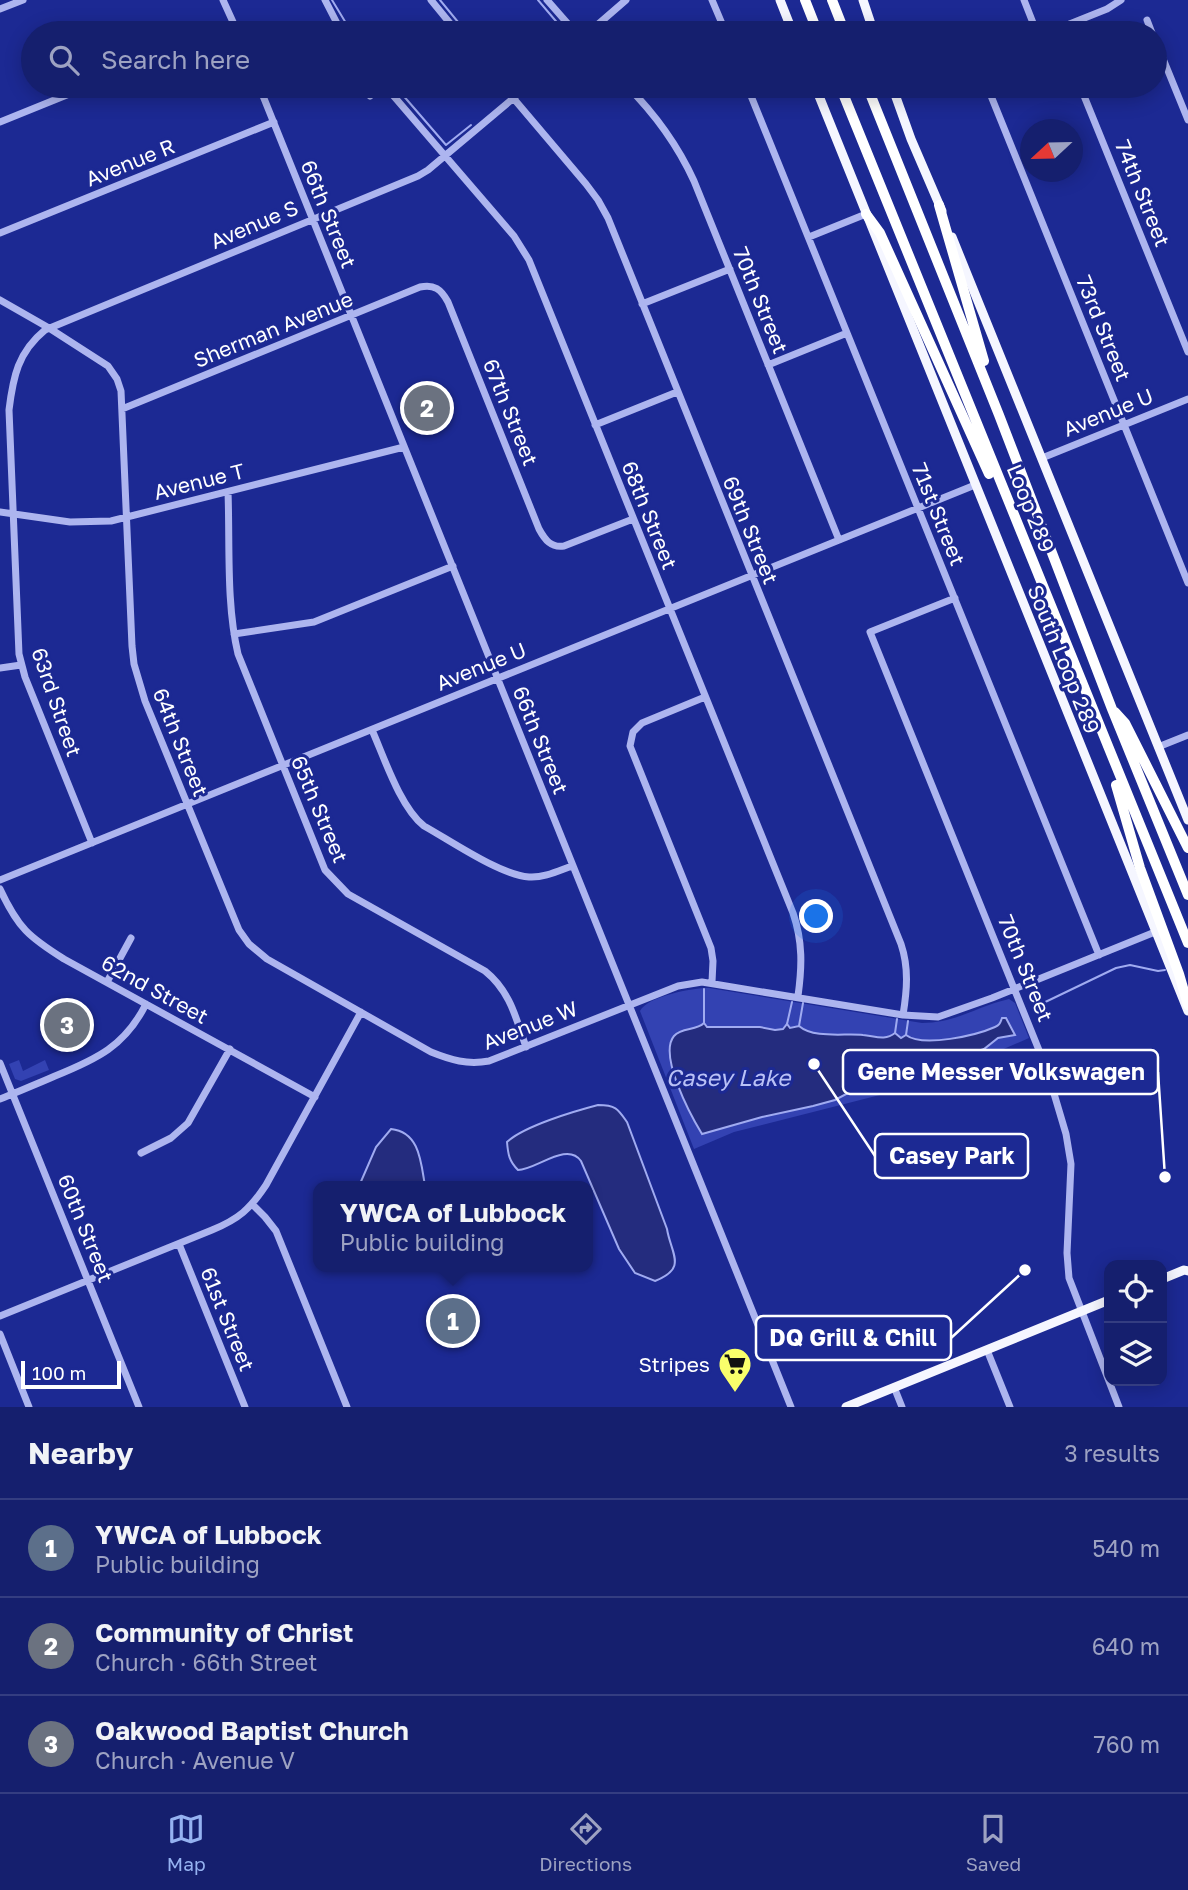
<!DOCTYPE html>
<meta charset="utf-8">
<style>
:root{--surface:#151f6e;--page:#1e2773;--text:#f1f3f6;--muted:#9da2c2;--line:#343d81;--accent:#95b2f1}
body{margin:0;font-family:"Golos Text",sans-serif;background:var(--page);color:var(--text)}
.controls{position:absolute;right:21px;bottom:21px;display:grid;overflow:hidden;border-radius:14px;box-shadow:0 4px 18px #0003}
.controls button{width:63px;height:63px;display:grid;place-items:center;padding:0;border:0;border-bottom:2px solid var(--line);background:var(--surface);color:var(--text);font:35px sans-serif}
.compass{position:absolute;left:1020px;top:119px;width:63px;height:63px;border-radius:50%;background:var(--surface);box-shadow:0 4px 18px #0003;rotate:248deg}
.scale{position:absolute;left:21px;bottom:18px;width:100px;box-sizing:border-box;padding-left:7px;border:4px solid #fff;border-top:0;font-size:19px;line-height:24px;white-space:nowrap;color:#fff;-webkit-text-stroke:5px #1c2993;paint-order:stroke}
.you{position:absolute;left:817px;top:917px;width:24px;height:24px;margin:-18px;border:5px solid #fff;border-radius:50%;background:#1a73e8;box-shadow:0 0 0 10px #1a73e833}
.badge{display:grid;place-items:center;width:46px;height:46px;border-radius:50%;background:var(--accent);color:#fff;font-size:23px;font-weight:700}
.pin{position:absolute;translate:-50% -50%;border:4px solid #fff;box-shadow:0 2px 7px #0006}
.popup{position:absolute;left:313px;top:1181px;width:280px;height:91px;box-sizing:border-box;display:grid;place-content:center;border-radius:14px;background:var(--surface);filter:drop-shadow(0 2px 5px #0005);font-size:23px;white-space:nowrap;color:var(--muted)}
.popup b{font-size:26px;color:var(--text)}
.popup::after{content:'';position:absolute;left:50%;top:100%;margin-left:-14px;border:14px solid transparent;border-top-color:var(--surface)}
.list{margin:0;padding:0;list-style:none}
h2{display:flex;justify-content:space-between;align-items:center;height:91px;margin:0;padding:0 28px;font-size:30px}
h2 small{font-size:23px;font-weight:400;color:var(--muted)}
.list li{display:grid;grid-template-columns:46px 1fr auto;gap:21px;align-items:center;box-sizing:border-box;height:98px;padding:0 28px;border-top:2px solid var(--line)}
.list b{display:block;font-size:26px;white-space:nowrap}
.list p{margin:0;font-size:23px;white-space:nowrap;color:var(--muted)}
.list em{font-size:23px;font-style:normal;color:var(--muted)}
.icon{flex:none;width:38px;height:38px;fill:none;stroke:currentColor;stroke-width:2;stroke-linecap:round;stroke-linejoin:round}
.map{position:relative;flex:none;width:1188px;height:1407px;overflow:hidden}
.search{position:absolute;background:var(--surface);box-shadow:0 4px 18px #0003;left:21px;right:21px;top:21px;height:77px;display:flex;align-items:center;gap:18px;box-sizing:border-box;padding:0 24px;border-radius:38px;color:var(--muted);font-size:26px}
.sheet{height:385px;background:var(--surface)}
nav{display:flex;justify-content:space-around;align-items:center;box-sizing:border-box;height:98px;border-top:2px solid var(--line);background:var(--surface);font-size:19px;color:var(--muted)}
nav a{display:grid;justify-items:center;gap:4px}
nav .on{color:var(--accent)}
.map>svg:first-child{display:block}
.green{fill:#3342b2}
.water{fill:#242c7e;stroke:#a0abf1;stroke-width:2}
.lines{fill:none;stroke-linecap:round;stroke-linejoin:round}
.stream{stroke:#a0abf1;stroke-width:2}
.minor{stroke:#adb5ef;stroke-width:7}
.major{stroke:#f5f6ff;stroke-width:9}
.highway{stroke:#fff;stroke-width:10}
.labels{text-anchor:middle;dominant-baseline:central;stroke-width:6;stroke-linejoin:round;paint-order:stroke}
.street-label{font-size:21px;fill:#fff;stroke:#1c2993}
.poi-label{font-size:21px;fill:#fff;stroke:#1c2993;text-anchor:end}
.water-label{font-size:23px;font-style:italic;fill:#b9c1f6;stroke:#1c2993}
.leader{fill:none;stroke:#fff;stroke-width:2.5}
.callout-dot{fill:#fff;stroke:#1c2993;stroke-width:2.5}
.callout{fill:#1c2993;stroke:#fff;stroke-width:2.5}
.callout-label{font-size:23px;text-anchor:middle;font-weight:bold;fill:#fff}
</style>
<div class="map">
<svg width="1188" height="1407" viewBox="0 0 1188 1407">
<rect width="100%" height="100%" fill="#1c2993"/>
<path class="green" d="M709,988L922,1023C956,1023 978,1006 1009,999L1015,1003L1029,1038L923,1084L734,1132L694,1149L640,1011C648,996 692,988 709,988Z
M19,1060L23,1071L45,1060L49,1070L21,1081L15,1079L9,1064Z"/>
<path class="water" d="M1002,1018H1006L1015,1035L998,1038L984,1049L955,1059L906,1081L864,1092L848,1093L835,1100L813,1106L762,1117L702,1134C691,1116 658,1055 674,1036C682,1027 696,1031 704,1023L707,1027H760L775,1030L783,1029L787,1024L790,1028L799,1026C814,1039 845,1033 863,1035C875,1036 885,1041 895,1033L901,1038L906,1035C923,1048 977,1035 995,1027C1000,1025 1000,1023 1002,1018Z
M598,1105C616,1105 618,1109 627,1122L667,1229C671,1254 688,1268 655,1281L635,1273L619,1249L581,1161C567,1141 536,1170 518,1170C509,1161 508,1154 507,1142C524,1126 575,1111 598,1105Z
M391,1129C420,1132 421,1163 425,1186H359L376,1147Z"/>
<g class="lines">
<path class="stream" d="M332,0L352,33
M440,0L467,33
M538,0L566,33
M395,86L446,145L471,125
M511,86H512
M1037,1006L1116,968L1130,965L1158,971L1165,970
M704,1023V989
M787,1024L792,1002
M799,1026L803,1003
M895,1033L897,1019
M906,1035L908,1021"/>
<path class="minor" d="M223,0L238,33
M325,0L342,33
M431,0L458,33
M547,0L576,33
M712,0L726,33
M1024,0L1037,33
M0,9L23,0
M1147,20L1152,33
M219,33L235,27
M588,33L626,0
M1047,33L1107,9L1121,0
M1155,39L1188,120
M259,86L791,1407
M385,86L514,236L529,260L793,913C803,942 802,967 798,996
M503,86L586,184L598,200L608,218L901,944C909,968 907,990 903,1015
M627,86C655,114 678,146 694,181L839,540
M747,86L1099,955
M987,86L1188,583
M1080,86L1188,352
M896,95L918,86
M370,96L382,86
M0,122L89,86
M0,233L274,122
M809,237L866,214
M0,300L49,328L108,366L117,379L121,391L132,646L134,664L145,701L239,930L249,944L267,959L431,1052C451,1060 467,1065 489,1061L678,986L702,982L903,1015L938,1017L992,998L1155,932
M642,304L730,269
M768,365L847,333
M122,409L420,287C434,284 441,289 448,302L539,529C545,540 551,548 564,546L633,519
M595,425L677,392
M1042,458L1188,399
M228,492C230,544 226,603 238,654L325,870L348,894L485,971C510,991 516,1018 526,1047
M0,512L70,522L111,521L404,447
M955,598L870,632L1047,1070L1066,1134L1071,1164L1067,1253L1069,1278L1119,1407
M234,634L314,622L453,566
M0,668L21,665
M705,697L642,723L633,732L630,746L711,948L713,961L712,982
M372,730C384,757 400,807 424,826C451,841 500,875 529,877C544,878 558,871 572,866
M1158,747L1188,735
M92,843L25,677L19,654L9,410C13,377 18,352 45,330L418,176L428,170L528,86
M0,880L975,485
M0,889C18,928 29,937 64,959L315,1097
M107,982L131,938
M0,1063L139,1407
M0,1099C19,1091 37,1084 55,1076C97,1059 125,1046 146,1004
M141,1153L171,1138L188,1123L230,1049
M252,1204L265,1217L276,1231L347,1407
M179,1244L245,1407
M0,1316L212,1230C239,1219 250,1209 266,1185L361,1012
M0,1334L29,1407
M987,1350L1010,1407
M894,1387L902,1407"/>
<path class="major" d="M780,0L793,33
M863,0L874,33
M815,86L1188,1011
M892,86L911,139L942,211
M952,237L1188,820
M1162,1279L1184,1270L1188,1271
M846,1407L1109,1300"/>
<path class="highway" d="M805,0L818,33
M832,0L845,33
M840,86L1188,943
M867,86L999,415L1112,709L1188,895
M939,205L984,361
M866,214L880,233L989,474
M1115,712L1125,723L1188,848
M1116,785L1140,868L1179,974L1188,1005"/>
</g>
<defs>
<symbol id="supermarket-pin" viewBox="-11 -11 22 30"><path d="M0 17L-7.5 6A9.5 9.5 0 1 1 7.5 6Z" fill="#f9ff6b" stroke="#1c2993"/><path d="M-6-5.5h2.5l.6 2H6L4.5 2H-2.5L-4.4-4H-6ZM-1.5 3.2a1.3 1.3 0 1 0 .1 0ZM3 3.2a1.3 1.3 0 1 0 .1 0Z" fill="#111"/></symbol>
</defs>
<g fill-rule="evenodd">
<use href="#supermarket-pin" x="716" y="1345" width="38" height="52"/>
</g>
<g class="labels">
<g class="street-label">
<text transform="translate(130 162) rotate(-22)">Avenue R</text>
<text transform="translate(1143 193) rotate(68)">74th Street</text>
<text transform="translate(329 214) rotate(68)">66th Street</text>
<text transform="translate(254 224) rotate(-23)">Avenue S</text>
<text transform="translate(761 300) rotate(68)">70th Street</text>
<text transform="translate(1104 328) rotate(68)">73rd Street</text>
<text transform="translate(273 329) rotate(-22)">Sherman Avenue</text>
<text transform="translate(511 412) rotate(68)">67th Street</text>
<text transform="translate(1108 412) rotate(-22)">Avenue U</text>
<text transform="translate(199 481) rotate(-14)">Avenue T</text>
<text transform="translate(1031 508) rotate(68)">Loop 289</text>
<text transform="translate(939 514) rotate(68)">71st Street</text>
<text transform="translate(650 515) rotate(68)">68th Street</text>
<text transform="translate(751 530) rotate(68)">69th Street</text>
<text transform="translate(1064 659) rotate(68)">South Loop 289</text>
<text transform="translate(481 666) rotate(-22)">Avenue U</text>
<text transform="translate(57 702) rotate(71)">63rd Street</text>
<text transform="translate(541 740) rotate(68)">66th Street</text>
<text transform="translate(181 742) rotate(68)">64th Street</text>
<text transform="translate(320 809) rotate(67)">65th Street</text>
<text transform="translate(1026 968) rotate(68)">70th Street</text>
<text transform="translate(155 989) rotate(29)">62nd Street</text>
<text transform="translate(530 1025) rotate(-21)">Avenue W</text>
<text transform="translate(86 1228) rotate(68)">60th Street</text>
<text transform="translate(228 1319) rotate(68)">61st Street</text>
</g>
<g class="poi-label">
<text x="710" y="1364">Stripes</text>
</g>
<g class="water-label">
<text x="728" y="1077">Casey Lake</text>
</g>
</g>
<path class="leader" d="M1165 1177L1158 1072M814 1064L875 1156M1025 1270L951 1338"/>
<g class="callout-dot">
<circle cx="1165" cy="1177" r="7"/>
<circle cx="814" cy="1064" r="7"/>
<circle cx="1025" cy="1270" r="7"/>
</g>
<g class="callout">
<rect x="843" y="1050" width="315" height="44" rx="7"/>
<rect x="875" y="1134" width="153" height="44" rx="7"/>
<rect x="756" y="1316" width="195" height="44" rx="7"/>
</g>
<g class="callout-label">
<text x="1001" y="1080">Gene Messer Volkswagen</text>
<text x="952" y="1164">Casey Park</text>
<text x="853" y="1346">DQ Grill &amp; Chill</text>
</g>
</svg>
<div class="controls">
<button><svg class="icon" aria-label="locate" viewBox="0 0 24 24"><circle cx="12" cy="12" r="6"/><path d="M12 2v4M12 18v4M2 12h4M18 12h4"/></svg></button>
<button><svg class="icon" aria-label="layers" viewBox="0 0 24 24"><path d="M12 4l9 5-9 5-9-5zM3 14l9 5 9-5"/></svg></button>
</div>
<svg class="compass" viewBox="-18 -18 36 36"><path d="M0-13l5 13h-10z" fill="#e53935"/><path d="M0 13l5-13h-10z" fill="#9da2c2"/></svg>
<div class="scale">100 m</div>
<div class="you"></div>
<div class="pin badge" style="left:453px;top:1321px;background:#5c6f8a">1</div>
<div class="popup"><b>YWCA of Lubbock</b>Public building</div>
<div class="pin badge" style="left:427px;top:408px;background:#6b7280">2</div>
<div class="pin badge" style="left:67px;top:1025px;background:#6b7280">3</div>
<div class="search"><svg class="icon" aria-label="search" viewBox="0 0 24 24"><circle cx="10" cy="10" r="6"/><path d="M15 15l6 6"/></svg>Search here</div>
</div>
<section class="sheet">
<h2>Nearby<small>3 results</small></h2>
<ul class="list">
<li><span class="badge" style="background:#5c6f8a">1</span><div><b>YWCA of Lubbock</b><p>Public building</p></div><em>540 m</em></li>
<li><span class="badge" style="background:#6b7280">2</span><div><b>Community of Christ</b><p>Church · 66th Street</p></div><em>640 m</em></li>
<li><span class="badge" style="background:#6b7280">3</span><div><b>Oakwood Baptist Church</b><p>Church · Avenue V</p></div><em>760 m</em></li>
</ul>
</section>
<nav>
<a class="on"><svg class="icon" aria-label="map" viewBox="0 0 24 24"><path d="M3 6l6-2 6 2 6-2v14l-6 2-6-2-6 2zM9 4v14M15 6v14"/></svg>Map</a>
<a><svg class="icon" aria-label="directions" viewBox="0 0 24 24"><path d="M12 3l9 9-9 9-9-9zM9 14v-3h6M13 9l2 2-2 2"/></svg>Directions</a>
<a><svg class="icon" aria-label="saved" viewBox="0 0 24 24"><path d="M7 4h10v16l-5-4-5 4z"/></svg>Saved</a>
</nav>
